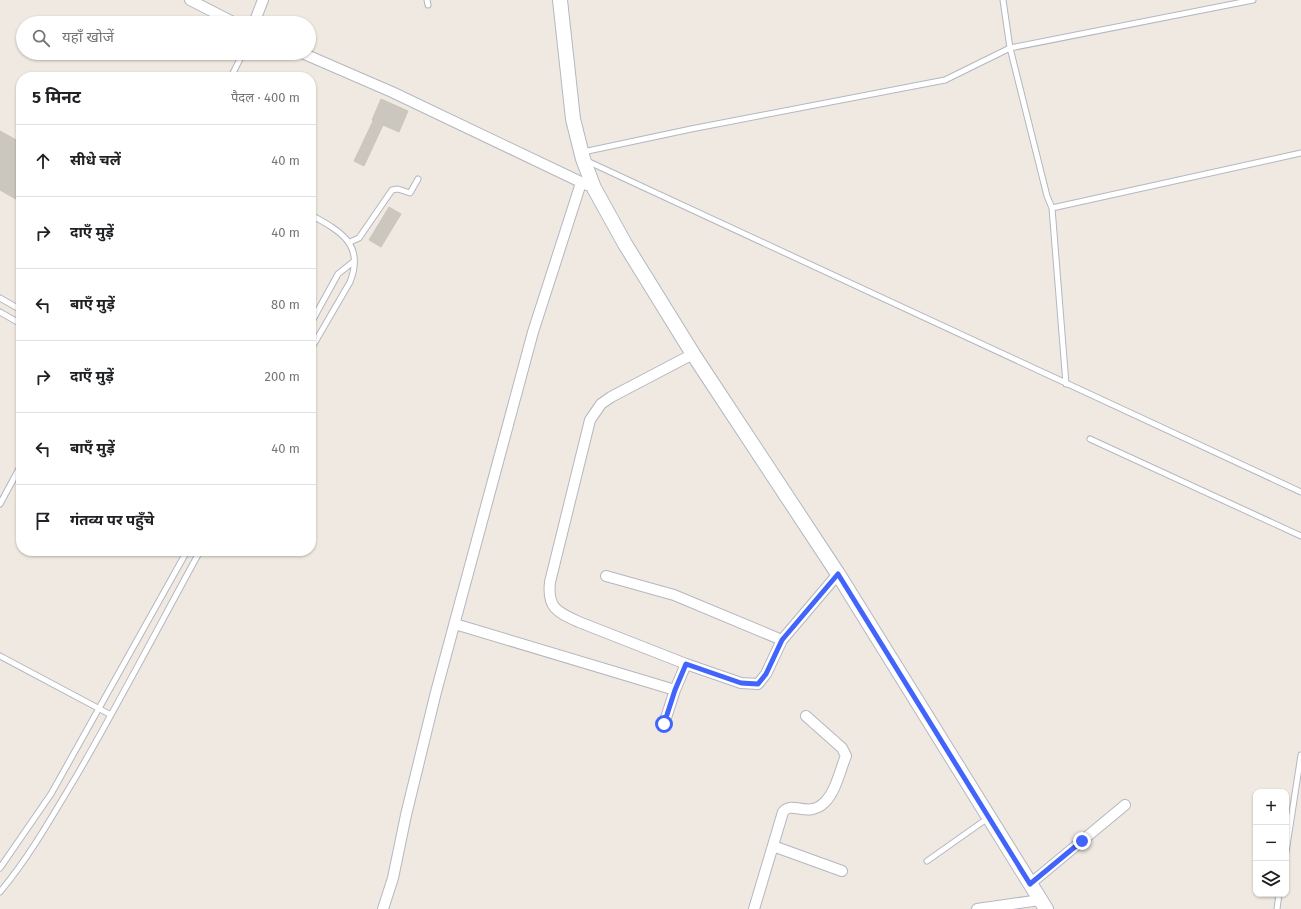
<!DOCTYPE html>
<html lang="hi">
<meta charset="utf-8">
<style>
:root{--surface:#fff;--page:#f2f2f2;--text:#202124;--muted:#757577;--line:#e0e0e0}
body{margin:0;font-family:"Fira Sans","Noto Sans Devanagari",sans-serif;background:var(--page);color:var(--text)}
.controls{position:absolute;right:12px;bottom:12px;display:grid;overflow:hidden;border-radius:8px;box-shadow:0 1px 3px #0004}
.controls button{width:36px;height:36px;display:grid;place-items:center;padding:0;border:0;border-bottom:1px solid var(--line);background:var(--surface);color:var(--text);font:20px sans-serif}
.stop{position:absolute;width:12px;height:12px;margin:-9px;border:3px solid #4264fb;border-radius:50%;background:#fff}
.stop.end{background:#4264fb;border-color:#fff;box-shadow:0 1px 4px #0008}
.list{margin:0;padding:0;list-style:none}
h2{display:flex;justify-content:space-between;align-items:center;height:52px;margin:0;padding:0 16px;font-size:17px}
h2 small{font-size:13px;font-weight:400;color:var(--muted)}
.list li{display:grid;grid-template-columns:26px 1fr auto;gap:12px;align-items:center;box-sizing:border-box;height:72px;padding:0 16px;border-top:1px solid var(--line)}
.list b{display:block;font-size:15px;white-space:nowrap}
.list em{font-size:13px;font-style:normal;color:var(--muted)}
.icon{flex:none;width:22px;height:22px;fill:none;stroke:currentColor;stroke-width:2;stroke-linecap:round;stroke-linejoin:round}
.map{position:relative;flex:none;width:1301px;height:909px;overflow:hidden}
.search{position:absolute;background:var(--surface);box-shadow:0 1px 3px #0004;left:16px;top:16px;width:300px;height:44px;display:flex;align-items:center;gap:10px;box-sizing:border-box;padding:0 14px;border-radius:22px;color:var(--muted);font-size:15px}
.panel{position:absolute;background:var(--surface);box-shadow:0 1px 3px #0004;left:16px;top:72px;width:300px;height:484px;border-radius:16px}
.map>svg:first-child{display:block}
.building{fill:#cbc7bf;stroke:#cbc5ba}
.lines{fill:none;stroke-linecap:round;stroke-linejoin:round}
.service-casing{stroke:#b4b7c1;stroke-width:7}
.minor-casing{stroke:#b4b7c1;stroke-width:12}
.secondary-casing{stroke:#b4b7c1;stroke-width:16}
.service{stroke:#fff;stroke-width:5}
.minor{stroke:#fff;stroke-width:10}
.secondary{stroke:#fff;stroke-width:14}
.route{stroke:#4264fb;stroke-width:5}
</style>
<div class="map">
<svg width="1301" height="909" viewBox="0 0 1301 909">
<rect width="100%" height="100%" fill="#efe9e1"/>
<path class="building" d="M381,99L408,111L399,132L383,125L364,166L354,161L373,121L372,120Z
M0,131L20,142L16,149L21,151V202L0,190Z
M389,207L401,214L381,247L369,240Z"/>
<g class="lines">
<defs>
<path id="service" d="M427,0L428,5
M1003,0L1010,48L1047,196L1052,208L1301,153
M231,77L243,53
M583,152L691,129L945,80L1010,48L1253,0
M587,161L1301,492
M1052,208L1066,384
M311,215C340,231 365,244 350,282L311,349
M350,242L359,238L392,190L398,189L410,193L418,179
M0,298L21,310
M0,312L21,324
M311,323L338,274L353,262
M1090,439L1301,536
M0,504L21,465
M0,656L111,715
M1286,852L1301,755
M927,861L988,818
M0,868L51,794L187,551
M0,892C30,856 53,815 77,775C120,701 159,626 200,551
M1277,909L1279,894"/>
<path id="minor" d="M190,0L235,23
M254,23L263,0
M302,53L392,92L587,185
M693,354L611,397L601,404L590,420L550,582C547,608 557,612 579,622L686,664L741,683L758,684L766,674L782,640L838,574
M606,576L674,595L782,640
M455,624L675,690
M664,724L675,690L686,664
M773,846L842,871
M1030,884L1125,805
M383,909L393,878L406,815L436,692L533,332L581,183
M754,909L783,812C792,800 808,819 825,802C836,791 840,770 846,756L842,748L806,716
M977,909L1040,900"/>
<path id="secondary" d="M560,0L573,119L583,159L594,188L625,244L693,354L838,574L1046,909"/>
</defs>
<use href="#service" class="service-casing"/>
<use href="#minor" class="minor-casing"/>
<use href="#secondary" class="secondary-casing"/>
<use href="#service" class="service"/>
<use href="#minor" class="minor"/>
<use href="#secondary" class="secondary"/>
</g>
<g class="lines">
<path class="route" d="M664,724L675,690L686,664L741,683L758,684L766,674L782,640L838,574L1030,884L1082,841"/>
</g>
</svg>
<div class="controls">
<button>+</button>
<button>−</button>
<button><svg class="icon" aria-label="layers" viewBox="0 0 24 24"><path d="M12 4l9 5-9 5-9-5zM3 14l9 5 9-5"/></svg></button>
</div>
<div class="stop" style="left:664px;top:724px"></div>
<div class="stop end" style="left:1082px;top:841px"></div>
<div class="search"><svg class="icon" aria-label="search" viewBox="0 0 24 24"><circle cx="10" cy="10" r="6"/><path d="M15 15l6 6"/></svg>यहाँ खोजें</div>
<section class="panel">
<h2>5 मिनट<small>पैदल · 400 m</small></h2>
<ul class="list">
<li><svg class="icon" aria-label="ahead" viewBox="0 0 24 24"><path d="M12 20V5M6 11l6-6 6 6"/></svg><div><b>सीधे चलें</b></div><em>40 m</em></li>
<li><svg class="icon" aria-label="right" viewBox="0 0 24 24"><path d="M7 20v-9h11M14 6l5 5-5 5"/></svg><div><b>दाएँ मुड़ें</b></div><em>40 m</em></li>
<li><svg class="icon" aria-label="left" viewBox="0 0 24 24"><path d="M17 20v-9H6M10 6l-5 5 5 5"/></svg><div><b>बाएँ मुड़ें</b></div><em>80 m</em></li>
<li><svg class="icon" aria-label="right" viewBox="0 0 24 24"><path d="M7 20v-9h11M14 6l5 5-5 5"/></svg><div><b>दाएँ मुड़ें</b></div><em>200 m</em></li>
<li><svg class="icon" aria-label="left" viewBox="0 0 24 24"><path d="M17 20v-9H6M10 6l-5 5 5 5"/></svg><div><b>बाएँ मुड़ें</b></div><em>40 m</em></li>
<li><svg class="icon" aria-label="arrive" viewBox="0 0 24 24"><path d="M6 21V4h12l-3 4 3 4H6"/></svg><div><b>गंतव्य पर पहुँचे</b></div></li>
</ul>
</section>
</div>
